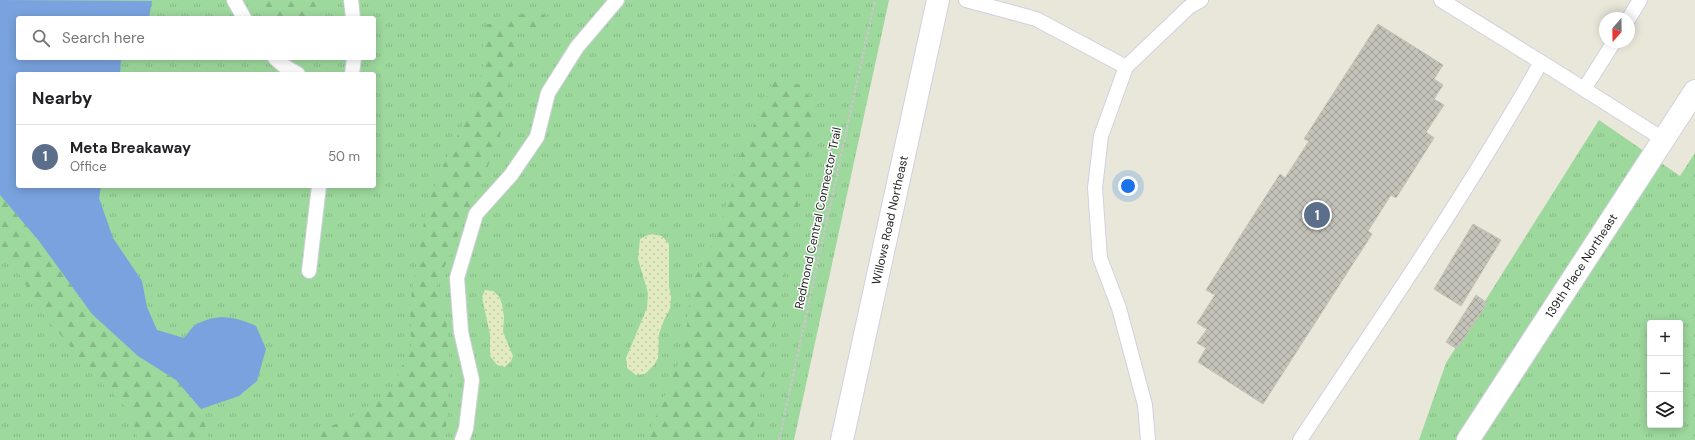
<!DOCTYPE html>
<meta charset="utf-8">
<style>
:root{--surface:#fff;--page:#f2f2f2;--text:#202124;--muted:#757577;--line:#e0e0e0;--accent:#d93025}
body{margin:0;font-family:"DM Sans",sans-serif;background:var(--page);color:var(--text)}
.controls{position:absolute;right:12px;bottom:12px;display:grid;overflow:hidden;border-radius:4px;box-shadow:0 2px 10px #0003}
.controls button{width:36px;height:36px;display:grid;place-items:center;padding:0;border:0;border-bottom:1px solid var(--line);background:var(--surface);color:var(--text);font:20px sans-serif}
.compass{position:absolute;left:1599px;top:12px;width:36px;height:36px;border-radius:50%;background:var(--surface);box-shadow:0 2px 10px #0003;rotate:200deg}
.you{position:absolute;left:1128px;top:186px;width:14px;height:14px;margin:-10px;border:3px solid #fff;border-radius:50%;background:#1a73e8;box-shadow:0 0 0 6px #1a73e833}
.badge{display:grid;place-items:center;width:26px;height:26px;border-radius:50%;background:var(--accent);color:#fff;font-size:13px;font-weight:700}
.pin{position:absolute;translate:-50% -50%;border:2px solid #fff;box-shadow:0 1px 4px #0006}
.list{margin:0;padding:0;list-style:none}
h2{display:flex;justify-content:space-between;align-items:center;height:52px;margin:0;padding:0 16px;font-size:17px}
h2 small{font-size:13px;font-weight:400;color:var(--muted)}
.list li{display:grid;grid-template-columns:26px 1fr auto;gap:12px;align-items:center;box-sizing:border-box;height:64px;padding:0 16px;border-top:1px solid var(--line)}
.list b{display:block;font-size:15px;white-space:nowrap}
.list p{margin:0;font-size:13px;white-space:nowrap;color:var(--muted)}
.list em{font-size:13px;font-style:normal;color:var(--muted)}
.icon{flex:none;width:22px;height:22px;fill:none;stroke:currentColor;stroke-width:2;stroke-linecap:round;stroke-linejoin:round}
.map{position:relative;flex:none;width:1695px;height:440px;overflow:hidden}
.search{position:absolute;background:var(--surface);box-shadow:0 2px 10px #0003;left:16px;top:16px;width:360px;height:44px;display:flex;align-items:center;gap:10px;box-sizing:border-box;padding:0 14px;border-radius:4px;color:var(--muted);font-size:15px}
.panel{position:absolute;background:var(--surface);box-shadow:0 2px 10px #0003;left:16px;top:72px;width:360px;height:116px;border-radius:4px}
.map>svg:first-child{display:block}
.grass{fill:url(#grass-tufts);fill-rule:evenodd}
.forest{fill:url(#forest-firs)}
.sand{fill:url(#sand-dots)}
.water{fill:#79a2de}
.building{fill:url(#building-cross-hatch);stroke:#c3c2b5}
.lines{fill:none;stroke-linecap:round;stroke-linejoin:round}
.lane-casing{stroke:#d2d0de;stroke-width:16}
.street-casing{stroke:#d2d0de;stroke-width:24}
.secondary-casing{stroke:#d2d0de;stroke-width:24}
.path{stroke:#c7c7c7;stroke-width:2.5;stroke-dasharray:3 2;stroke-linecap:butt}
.lane{stroke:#fff;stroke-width:14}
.street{stroke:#fff;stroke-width:22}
.secondary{stroke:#fff;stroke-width:22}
.labels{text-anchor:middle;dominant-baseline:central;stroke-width:3;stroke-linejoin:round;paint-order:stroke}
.street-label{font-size:12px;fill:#272727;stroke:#fff}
</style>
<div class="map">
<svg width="1695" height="440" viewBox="0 0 1695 440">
<defs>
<pattern id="grass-tufts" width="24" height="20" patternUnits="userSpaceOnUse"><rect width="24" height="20" fill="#9dd89d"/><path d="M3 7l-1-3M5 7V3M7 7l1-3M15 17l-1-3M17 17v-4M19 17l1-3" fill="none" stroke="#87b987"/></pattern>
<pattern id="forest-firs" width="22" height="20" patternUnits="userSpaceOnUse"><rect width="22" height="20" fill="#9dd89d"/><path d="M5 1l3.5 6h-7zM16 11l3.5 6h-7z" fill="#87b987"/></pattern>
<pattern id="sand-dots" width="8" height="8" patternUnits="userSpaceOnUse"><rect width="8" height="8" fill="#e2eac1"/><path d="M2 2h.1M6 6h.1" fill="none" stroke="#c2c9a6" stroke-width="1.8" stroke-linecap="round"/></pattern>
<pattern id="building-cross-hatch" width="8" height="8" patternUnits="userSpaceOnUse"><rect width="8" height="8" fill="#c3c3ba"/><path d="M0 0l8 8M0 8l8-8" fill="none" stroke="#9e9e97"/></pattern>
</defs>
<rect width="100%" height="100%" fill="#e8e7da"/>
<path class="grass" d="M0,0H889L794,440H0ZM18,18H374V58H18ZM18,74H374V186H18Z
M1599,120L1680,176L1695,153V440H1419L1446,363ZM1650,323H1680V425H1650Z"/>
<path class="forest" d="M253,0H324L320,18H265Z
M534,11L545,15L541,27L515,33L513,65L499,140L436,287L447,327L450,372L445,440H306L308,437L353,416L392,390L411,346L410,303L427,205L443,166L469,112L483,69V41L486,25Z
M773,81L800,85L818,108L751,440H650L651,428L684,350L692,283L717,236L739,159Z
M0,195L138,356L176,380L201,409L208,438L207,440H138L130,411L100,381L46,318L16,269L0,256Z"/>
<path class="sand" d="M650,234L662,236L669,244V286L671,297L670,309L664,320L659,334L658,358L654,365L645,374L636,375L627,368L626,358L647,308L648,293L638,259L640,239Z
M485,290L493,291L499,296L502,304L504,317L503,332L513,356L511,361L505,367L497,365L490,356V335L482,297Z"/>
<path class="water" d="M0,0L152,1L149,18H18V58H122L121,60L120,74H18V186H101L99,198L113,238L142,281L147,307L157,330L184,338C188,334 192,326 197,324C219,313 236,317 256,326L266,349L257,381L239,396L201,409L176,380L138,356L92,314L39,241L0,195Z"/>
<path class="building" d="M1378,24L1443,65L1434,79L1443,85L1434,99L1444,105L1426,132L1434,138L1396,198L1391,195L1368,231L1372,234L1263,404L1198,362L1206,348L1197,343L1207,329L1197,323L1215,295L1206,290L1280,174L1285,178L1309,141L1304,139Z
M1473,224L1501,240L1461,306L1434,289Z
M1476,295L1487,303L1457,349L1446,342Z"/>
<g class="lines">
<defs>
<path id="lane" d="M234,0L244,18
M351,0L353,18
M966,0L1036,19L1126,67
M1629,18L1640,0
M275,58L284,66L298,74
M1541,62L1663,139
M352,74L354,58
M1584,89L1614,42
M309,271L319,186
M462,440L466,429L472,380L461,332L457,278L476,214L511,175L537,137L548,93L577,47L617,0
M1148,440L1145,405L1119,308L1100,258L1095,188L1101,136L1126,67L1189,7L1201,0
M1300,440C1382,316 1468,192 1541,62L1441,0"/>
<g id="street">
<path id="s1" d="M1468,440L1695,91"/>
</g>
<g id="secondary">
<path id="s2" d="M842,440L938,0"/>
</g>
</defs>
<use href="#lane" class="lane-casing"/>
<use href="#street" class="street-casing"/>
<use href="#secondary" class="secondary-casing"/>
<path class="path" d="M779,440L875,0"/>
<use href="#lane" class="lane"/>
<use href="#street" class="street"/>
<use href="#secondary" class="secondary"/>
</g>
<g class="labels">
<g class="street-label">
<text transform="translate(818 218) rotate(-78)">Redmond Central Connector Trail</text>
<text stroke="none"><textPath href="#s2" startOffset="225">Willows Road Northeast</textPath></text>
<text stroke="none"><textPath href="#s1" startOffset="208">139th Place Northeast</textPath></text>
</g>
</g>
</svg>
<div class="controls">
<button>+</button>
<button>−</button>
<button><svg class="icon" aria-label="layers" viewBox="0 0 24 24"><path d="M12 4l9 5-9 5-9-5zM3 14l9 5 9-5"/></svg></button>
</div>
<svg class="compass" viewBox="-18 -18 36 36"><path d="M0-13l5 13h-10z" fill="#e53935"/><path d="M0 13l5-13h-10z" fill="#757577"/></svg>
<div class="you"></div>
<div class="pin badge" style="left:1317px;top:215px;background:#5c6f8a">1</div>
<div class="search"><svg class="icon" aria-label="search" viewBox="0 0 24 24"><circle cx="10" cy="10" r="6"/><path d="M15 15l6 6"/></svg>Search here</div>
<section class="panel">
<h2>Nearby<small></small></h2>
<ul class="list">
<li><span class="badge" style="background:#5c6f8a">1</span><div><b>Meta Breakaway</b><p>Office</p></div><em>50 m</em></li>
</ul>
</section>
</div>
